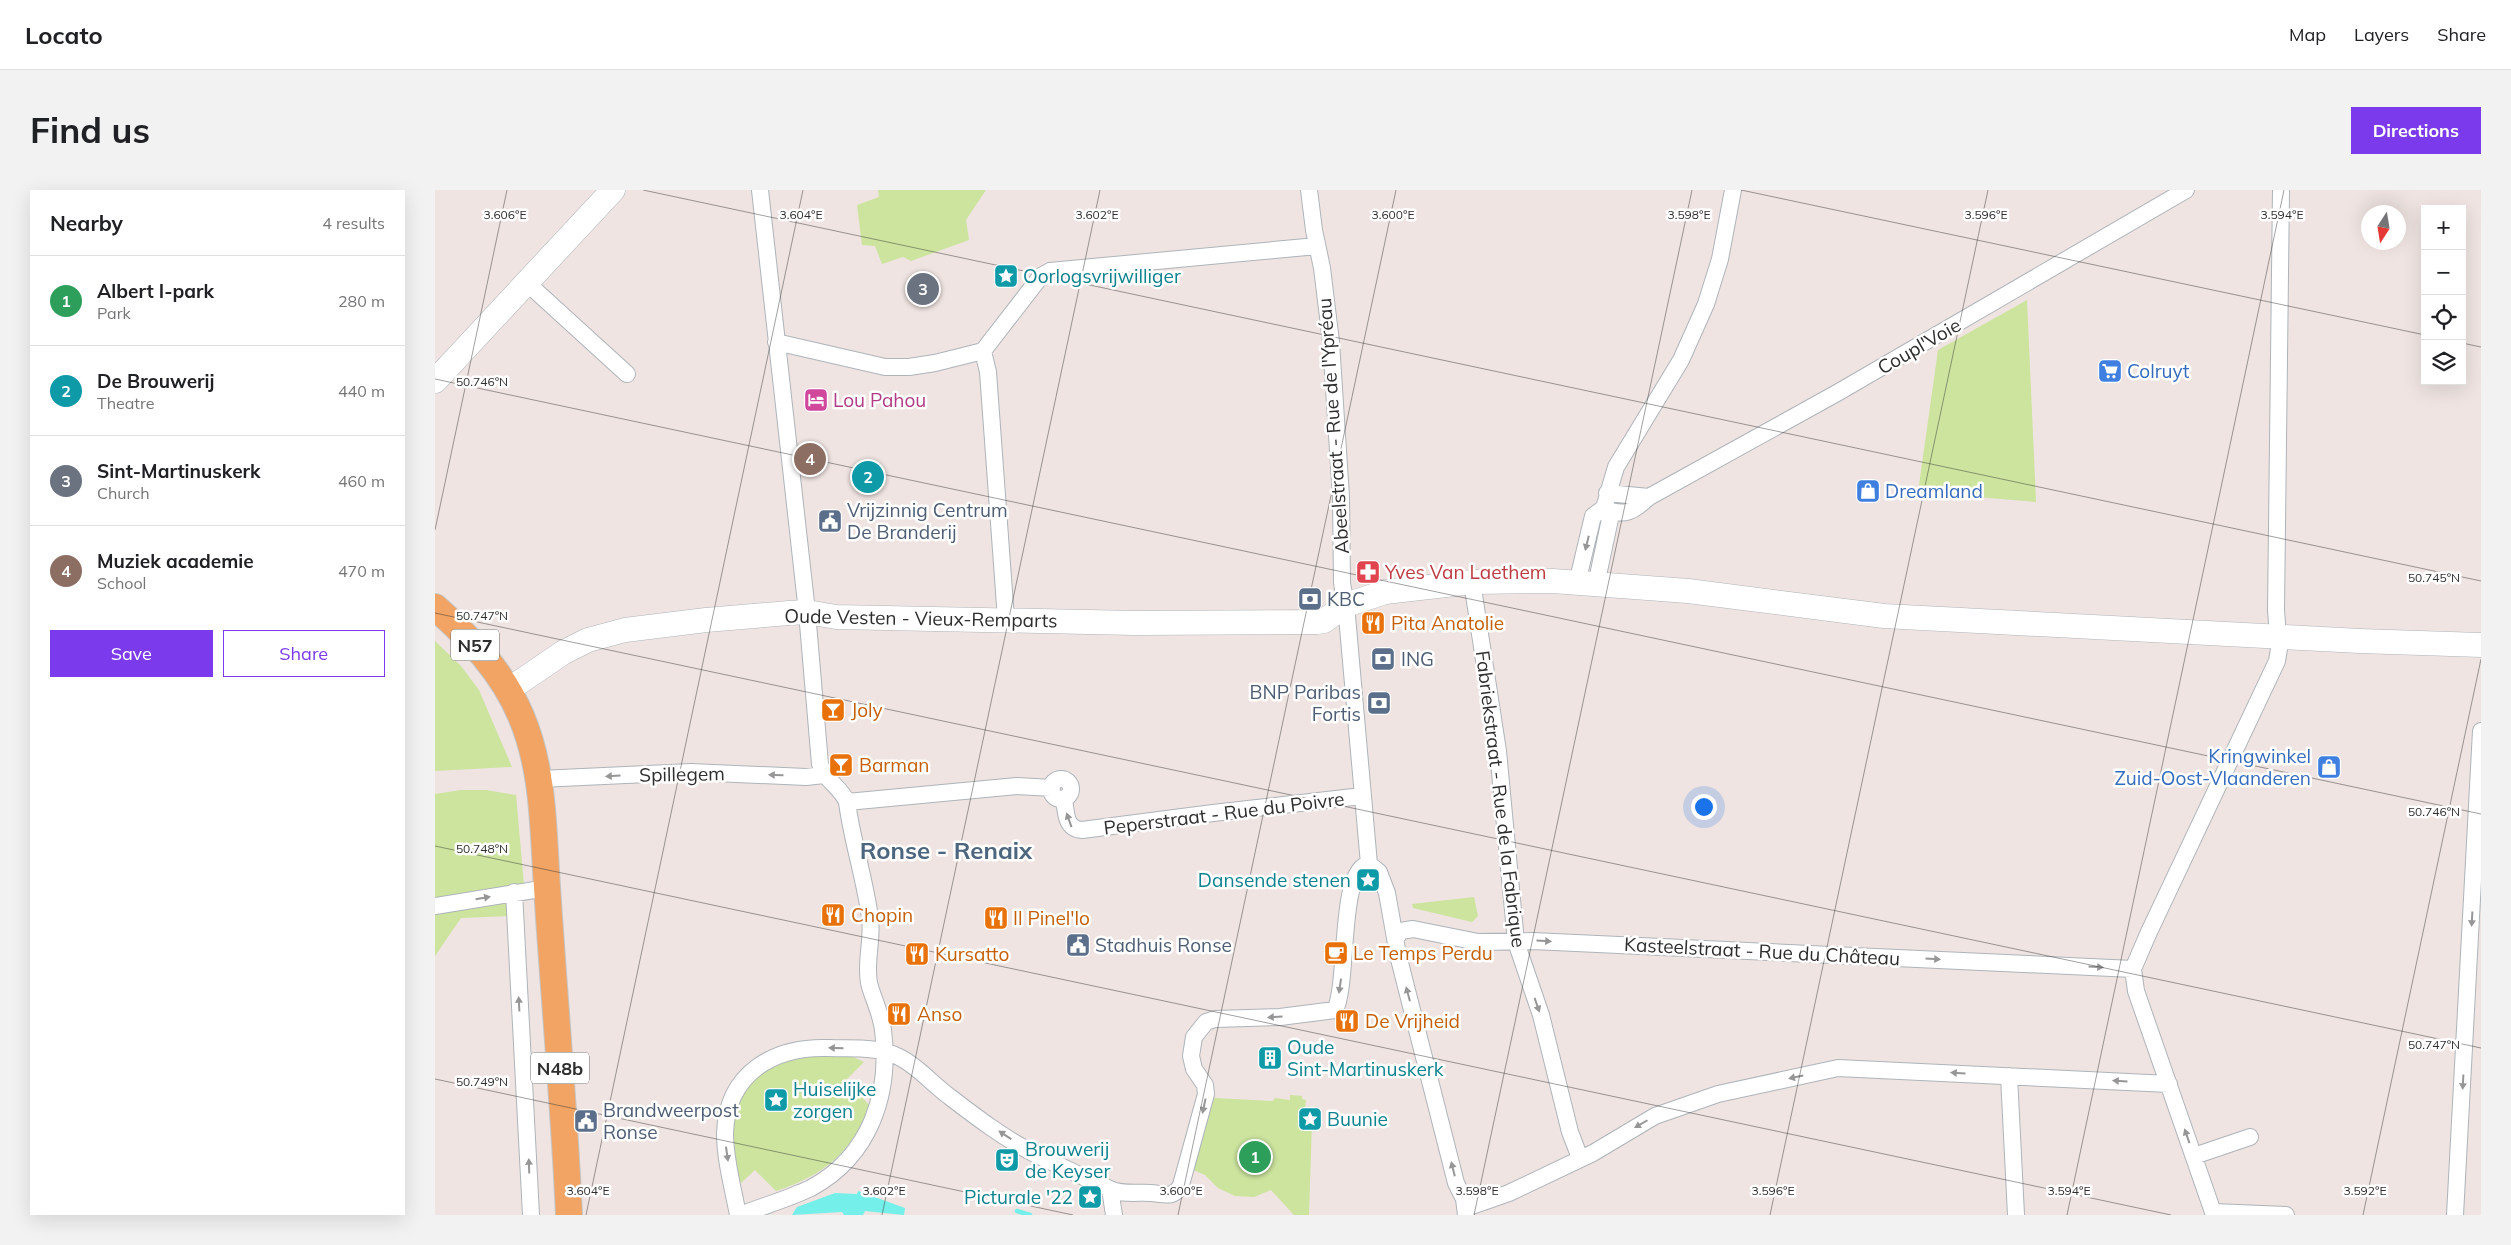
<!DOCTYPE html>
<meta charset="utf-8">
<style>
:root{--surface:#fff;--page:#f2f2f2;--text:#202124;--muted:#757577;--line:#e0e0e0;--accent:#7c3aed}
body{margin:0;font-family:Mulish,sans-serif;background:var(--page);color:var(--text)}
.controls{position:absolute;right:15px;top:15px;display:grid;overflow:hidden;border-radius:0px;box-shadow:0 5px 20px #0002}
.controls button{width:45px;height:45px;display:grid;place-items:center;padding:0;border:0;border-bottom:1px solid var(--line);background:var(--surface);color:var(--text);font:25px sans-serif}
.compass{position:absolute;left:1926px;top:15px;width:45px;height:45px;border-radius:50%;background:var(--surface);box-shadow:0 5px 20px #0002;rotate:192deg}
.you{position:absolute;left:1268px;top:616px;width:18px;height:18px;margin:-12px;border:4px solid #fff;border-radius:50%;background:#1a73e8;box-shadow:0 0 0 8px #1a73e833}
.badge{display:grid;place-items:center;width:32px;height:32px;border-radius:50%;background:var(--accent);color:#fff;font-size:16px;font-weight:700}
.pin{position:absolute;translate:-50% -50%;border:2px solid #fff;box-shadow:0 1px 5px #0006}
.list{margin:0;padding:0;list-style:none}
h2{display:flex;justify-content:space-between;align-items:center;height:65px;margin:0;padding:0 20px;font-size:21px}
h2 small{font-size:16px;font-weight:400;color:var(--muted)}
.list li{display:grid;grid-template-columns:32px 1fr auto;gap:15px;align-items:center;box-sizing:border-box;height:90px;padding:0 20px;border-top:1px solid var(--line)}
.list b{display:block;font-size:19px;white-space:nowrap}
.list p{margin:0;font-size:16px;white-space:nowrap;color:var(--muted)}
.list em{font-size:16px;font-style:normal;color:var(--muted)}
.actions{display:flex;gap:10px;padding:15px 20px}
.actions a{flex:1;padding:11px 0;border:1px solid var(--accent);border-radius:0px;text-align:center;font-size:18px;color:var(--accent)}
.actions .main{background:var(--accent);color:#fff}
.icon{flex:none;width:28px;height:28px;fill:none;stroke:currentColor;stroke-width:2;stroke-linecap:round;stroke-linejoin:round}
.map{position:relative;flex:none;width:2046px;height:1025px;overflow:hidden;border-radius:0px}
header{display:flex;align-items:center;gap:30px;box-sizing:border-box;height:70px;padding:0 25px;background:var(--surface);border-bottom:1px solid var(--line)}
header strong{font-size:24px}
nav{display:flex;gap:28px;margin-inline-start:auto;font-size:18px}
.intro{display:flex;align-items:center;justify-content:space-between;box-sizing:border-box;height:120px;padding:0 30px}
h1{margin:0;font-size:35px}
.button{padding:12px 22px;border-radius:0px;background:var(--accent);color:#fff;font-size:18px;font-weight:700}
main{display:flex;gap:30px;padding:0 30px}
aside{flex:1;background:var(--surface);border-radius:0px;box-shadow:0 5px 20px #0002}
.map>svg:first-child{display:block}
.green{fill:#cce49e}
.water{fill:#75efe9}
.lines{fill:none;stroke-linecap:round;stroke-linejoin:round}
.stream{stroke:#75efe9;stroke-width:4.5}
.street-casing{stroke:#aeb4ba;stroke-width:18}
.secondary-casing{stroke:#aeb4ba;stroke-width:25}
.primary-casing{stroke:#c4c4c4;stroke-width:28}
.street{stroke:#fff;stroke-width:16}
.secondary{stroke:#fff;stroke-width:24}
.primary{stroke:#f1a463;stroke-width:26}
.oneway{fill:#969696}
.ticks{fill:none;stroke:#2e2e2e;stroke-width:1;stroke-opacity:0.45}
.labels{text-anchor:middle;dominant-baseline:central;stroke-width:5;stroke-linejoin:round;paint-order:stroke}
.shield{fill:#fff;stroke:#6d6d6d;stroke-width:1}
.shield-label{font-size:18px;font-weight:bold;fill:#2e2e2e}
.culture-label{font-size:19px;fill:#0d838f;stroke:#fff;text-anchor:start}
.street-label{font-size:19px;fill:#2e2e2e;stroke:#fff}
.shop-label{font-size:19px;fill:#366cbe;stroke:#fff;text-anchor:start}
.hotel-label{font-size:19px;fill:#b23c85;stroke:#fff;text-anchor:start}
.service-label{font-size:19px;fill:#4e5e75;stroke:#fff;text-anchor:start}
.health-label{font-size:19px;fill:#be3a42;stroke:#fff;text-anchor:start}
.food-label{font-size:19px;fill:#c56008;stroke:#fff;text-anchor:start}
.district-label{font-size:24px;font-weight:bold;fill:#4d667f;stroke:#fff}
.ticks-label{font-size:12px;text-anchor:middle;fill:#2e2e2e;stroke:#fff;stroke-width:5;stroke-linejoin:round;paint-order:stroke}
</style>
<header>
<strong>Locato</strong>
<nav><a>Map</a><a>Layers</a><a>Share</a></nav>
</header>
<div class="intro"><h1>Find us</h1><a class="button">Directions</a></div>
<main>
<aside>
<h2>Nearby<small>4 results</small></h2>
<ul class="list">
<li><span class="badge" style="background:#2e9e5b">1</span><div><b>Albert I-park</b><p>Park</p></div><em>280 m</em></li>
<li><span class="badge" style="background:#0f9aa8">2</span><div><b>De Brouwerij</b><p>Theatre</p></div><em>440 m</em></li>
<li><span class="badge" style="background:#6b7280">3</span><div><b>Sint-Martinuskerk</b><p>Church</p></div><em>460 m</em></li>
<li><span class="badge" style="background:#8d6e63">4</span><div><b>Muziek academie</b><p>School</p></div><em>470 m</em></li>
</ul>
<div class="actions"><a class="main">Save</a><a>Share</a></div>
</aside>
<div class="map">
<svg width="2046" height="1025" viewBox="0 0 2046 1025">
<rect width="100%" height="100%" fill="#efe4e1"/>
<path class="green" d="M443,0H551L531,30L534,50L476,71L468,67L447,74L440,56L427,55L422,15L444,7Z
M1592,110L1601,312L1483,302L1503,160Z
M0,451L26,476L44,500L77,577L0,581Z
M26,600H51L81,605L89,695L0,709V604Z
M1039,707L1043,726L1037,732L978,718L977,714Z
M73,710L75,726L26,728L0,766V722Z
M373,865L416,866L429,872L411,890L435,916C416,963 389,985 341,1001L320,980L306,993C292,956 293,900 332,877C343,871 361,869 373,865Z
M855,905L867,906V909L871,910L869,930L877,931L874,1025H859L836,1000L819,1007L800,1006L783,998L770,985L758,980L779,908L838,911L840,908L855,910Z"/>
<path class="water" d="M423,1001L470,1018L469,1025L430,1021L428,1025H409L407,1022L357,1025L362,1017L400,1003L422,1004Z"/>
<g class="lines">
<path class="stream" d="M582,1021L595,1025"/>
<defs>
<path id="street" d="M874,0L879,40L887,78L896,152L906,307L907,393L911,415L934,674
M91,92L192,184
M341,152L450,177H474L500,173L548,161L606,86L615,81L882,56
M548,161L553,182L571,429
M1172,303L1214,307
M1169,318C1190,328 1198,321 1214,307L1402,203L1751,0
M1037,392L1063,561L1081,752L1106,825L1135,942L1145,968
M1142,393L1158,326L1169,318L1181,277L1246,170L1271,114L1285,69L1298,0
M1161,395L1175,329L1169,318
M104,589L256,582L371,587L389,585
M616 599a10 10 0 1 1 20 0a10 10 0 1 1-20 0Z
M629,608C631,622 630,639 647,640L778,623L927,606
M412,612L582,596L617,598
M934,674L944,682L952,703L963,765L1021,993L1029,1009L1031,1025
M79,702L96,1025
M0,716L112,698
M961,748L966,741L978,739L1043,752L1098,751L1698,779
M1574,886L1581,1025
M1759,966L1815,947
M675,999L679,1025
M1031,1018L1074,1003L1158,963L1220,926L1283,904L1403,878L1734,894
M1778,1022L1851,1025
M303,1025C298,998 290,970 290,943C292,883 339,856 394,858C417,859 443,856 464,867C483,876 498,895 515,907C541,927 570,949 600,964C625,976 650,988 675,999C686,1005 704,1002 716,1003C729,1004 739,1009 746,995L771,904L770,895L759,879L756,866L759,847L771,832L780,829L845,827L900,820C914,793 903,679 934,674
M305,1025C328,1016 353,1009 376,998C435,966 456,904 448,840C446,823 438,809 434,793C430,771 438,749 435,728C430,689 417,651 412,612C406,597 390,591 385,574L372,422L325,0
M1779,1025L1701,801L1698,779L1714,742L1842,471L1844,459L1841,420L1846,0
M2020,1025L2046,541"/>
<path id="secondary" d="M0,191L178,0
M73,500L129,462L153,450L190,440L271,430L354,423L372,422L401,427L700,433L882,432L889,431L911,415L950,402L1037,392L1118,391L1253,401L1449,426L1925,451L2046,455"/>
<path id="primary" d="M0,417C35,448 67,481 86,526C109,580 108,638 112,697C119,806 129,915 134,1025"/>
</defs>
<use href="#street" class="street-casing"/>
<use href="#secondary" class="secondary-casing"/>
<use href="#primary" class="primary-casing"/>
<use href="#street" class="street"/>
<use href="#secondary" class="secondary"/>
<use href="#primary" class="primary"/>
</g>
<defs><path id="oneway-solid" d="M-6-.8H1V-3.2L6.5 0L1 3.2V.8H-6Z" transform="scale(1.25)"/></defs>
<g class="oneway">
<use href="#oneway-solid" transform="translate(1152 353) rotate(104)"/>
<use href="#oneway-solid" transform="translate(341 585) rotate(-178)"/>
<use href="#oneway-solid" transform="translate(178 586) rotate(177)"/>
<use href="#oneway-solid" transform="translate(634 630) rotate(-110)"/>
<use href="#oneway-solid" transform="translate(48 708) rotate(-10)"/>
<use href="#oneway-solid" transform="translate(2037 729) rotate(93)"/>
<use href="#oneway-solid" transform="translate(1109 751) rotate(3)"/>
<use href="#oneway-solid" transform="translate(1498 769) rotate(3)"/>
<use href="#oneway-solid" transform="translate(1661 777) rotate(3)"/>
<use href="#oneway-solid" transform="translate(905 796) rotate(98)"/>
<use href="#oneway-solid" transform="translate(973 804) rotate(-105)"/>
<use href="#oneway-solid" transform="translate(84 814) rotate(-93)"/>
<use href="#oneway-solid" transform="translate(1102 815) rotate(71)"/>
<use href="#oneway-solid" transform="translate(840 827) rotate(177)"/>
<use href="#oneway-solid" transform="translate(401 858) rotate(-178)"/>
<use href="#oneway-solid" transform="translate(1523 883) rotate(-177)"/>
<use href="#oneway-solid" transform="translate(1361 887) rotate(168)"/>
<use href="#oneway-solid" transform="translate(1685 891) rotate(-177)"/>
<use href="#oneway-solid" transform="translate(2028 892) rotate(93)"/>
<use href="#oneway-solid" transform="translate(769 916) rotate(102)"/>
<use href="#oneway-solid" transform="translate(1206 934) rotate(150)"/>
<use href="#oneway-solid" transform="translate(570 945) rotate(-147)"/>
<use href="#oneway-solid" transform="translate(1752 946) rotate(-109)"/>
<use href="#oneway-solid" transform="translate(292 964) rotate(82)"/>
<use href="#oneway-solid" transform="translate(94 976) rotate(-92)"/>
<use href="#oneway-solid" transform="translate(1018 979) rotate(-104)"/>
</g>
<path class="ticks" d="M208,0L2046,391M1306,0L1990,145M2027,153L2046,157M0,189L2046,624M0,340L72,0M0,423L2046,858M0,656L1736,1025M0,889L638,1025M151,1025L368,0M447,1025L665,0M743,1025L961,0M1039,1025L1257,0M1335,1025L1553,0M1632,1025L1849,0M1928,1025L2046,469"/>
<defs>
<symbol id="sight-square" viewBox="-11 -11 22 22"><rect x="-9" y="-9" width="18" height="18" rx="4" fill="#0f9aa8" stroke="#fff"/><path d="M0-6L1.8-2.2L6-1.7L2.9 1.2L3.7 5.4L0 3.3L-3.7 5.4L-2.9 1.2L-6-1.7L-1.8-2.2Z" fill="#fff"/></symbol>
<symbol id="supermarket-square" viewBox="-11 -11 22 22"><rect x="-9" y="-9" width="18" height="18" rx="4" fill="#3f7fe0" stroke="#fff"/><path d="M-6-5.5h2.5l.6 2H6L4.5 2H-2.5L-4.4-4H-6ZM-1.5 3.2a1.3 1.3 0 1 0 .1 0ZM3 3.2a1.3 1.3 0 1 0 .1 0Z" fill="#fff"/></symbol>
<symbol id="hotel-square" viewBox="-11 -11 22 22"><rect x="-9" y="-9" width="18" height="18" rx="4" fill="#d1479c" stroke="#fff"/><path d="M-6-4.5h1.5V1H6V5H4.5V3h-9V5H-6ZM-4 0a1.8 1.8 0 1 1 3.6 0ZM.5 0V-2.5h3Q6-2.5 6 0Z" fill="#fff"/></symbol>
<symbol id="shop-square" viewBox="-11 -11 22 22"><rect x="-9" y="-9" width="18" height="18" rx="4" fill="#3f7fe0" stroke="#fff"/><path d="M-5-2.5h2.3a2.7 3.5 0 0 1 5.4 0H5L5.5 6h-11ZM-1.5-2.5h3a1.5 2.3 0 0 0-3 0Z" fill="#fff"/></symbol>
<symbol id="civic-square" viewBox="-11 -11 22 22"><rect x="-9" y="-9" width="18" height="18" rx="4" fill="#5c6f8a" stroke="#fff"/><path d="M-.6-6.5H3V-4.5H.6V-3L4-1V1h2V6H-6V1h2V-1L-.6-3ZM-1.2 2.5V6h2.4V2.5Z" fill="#fff"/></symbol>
<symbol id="pharmacy-square" viewBox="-11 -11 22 22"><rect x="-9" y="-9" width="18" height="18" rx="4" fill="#e0444e" stroke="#fff"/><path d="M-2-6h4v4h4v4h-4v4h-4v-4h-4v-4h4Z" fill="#fff"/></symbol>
<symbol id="bank-square" viewBox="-11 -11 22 22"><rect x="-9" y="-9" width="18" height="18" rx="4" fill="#5c6f8a" stroke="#fff"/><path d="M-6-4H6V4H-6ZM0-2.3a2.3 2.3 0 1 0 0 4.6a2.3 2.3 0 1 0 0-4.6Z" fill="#fff"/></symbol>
<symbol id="restaurant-square" viewBox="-11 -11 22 22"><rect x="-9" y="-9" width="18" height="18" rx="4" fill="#e8710a" stroke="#fff"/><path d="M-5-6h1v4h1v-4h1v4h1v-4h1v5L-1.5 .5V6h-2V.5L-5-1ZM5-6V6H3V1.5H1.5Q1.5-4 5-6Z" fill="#fff"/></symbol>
<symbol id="bar-square" viewBox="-11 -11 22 22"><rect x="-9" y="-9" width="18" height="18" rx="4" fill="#e8710a" stroke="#fff"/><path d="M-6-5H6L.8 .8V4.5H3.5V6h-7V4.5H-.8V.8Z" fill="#fff"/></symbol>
<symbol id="cafe-square" viewBox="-11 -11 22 22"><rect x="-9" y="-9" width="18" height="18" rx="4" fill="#e8710a" stroke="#fff"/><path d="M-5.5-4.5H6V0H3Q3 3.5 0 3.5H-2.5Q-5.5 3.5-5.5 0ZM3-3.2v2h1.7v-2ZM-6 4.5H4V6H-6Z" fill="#fff"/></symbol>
<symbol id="building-square" viewBox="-11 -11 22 22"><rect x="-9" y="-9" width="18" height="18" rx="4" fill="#0f9aa8" stroke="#fff"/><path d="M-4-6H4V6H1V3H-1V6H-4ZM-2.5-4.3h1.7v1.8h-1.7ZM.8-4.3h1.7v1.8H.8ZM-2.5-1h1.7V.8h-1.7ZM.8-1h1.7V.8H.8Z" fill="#fff"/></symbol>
<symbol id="theatre-square" viewBox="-11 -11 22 22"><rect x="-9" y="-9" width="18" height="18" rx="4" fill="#0f9aa8" stroke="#fff"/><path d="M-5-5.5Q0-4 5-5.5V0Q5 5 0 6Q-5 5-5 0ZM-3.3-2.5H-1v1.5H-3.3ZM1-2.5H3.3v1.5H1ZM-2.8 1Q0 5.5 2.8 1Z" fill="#fff"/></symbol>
</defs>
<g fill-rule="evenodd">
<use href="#sight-square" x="557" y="72" width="28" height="28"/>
<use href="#supermarket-square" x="1661" y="167" width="28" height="28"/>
<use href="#hotel-square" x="367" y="196" width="28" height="28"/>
<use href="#shop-square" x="1419" y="287" width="28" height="28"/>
<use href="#civic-square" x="381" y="317" width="28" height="28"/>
<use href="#pharmacy-square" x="919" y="368" width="28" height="28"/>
<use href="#bank-square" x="861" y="395" width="28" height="28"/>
<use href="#restaurant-square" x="924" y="419" width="28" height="28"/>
<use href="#bank-square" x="934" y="455" width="28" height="28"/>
<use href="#bank-square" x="930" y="499" width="28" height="28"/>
<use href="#bar-square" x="384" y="506" width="28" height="28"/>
<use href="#bar-square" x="392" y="561" width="28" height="28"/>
<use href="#shop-square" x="1880" y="563" width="28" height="28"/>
<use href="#sight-square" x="919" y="676" width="28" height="28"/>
<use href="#restaurant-square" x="384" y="711" width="28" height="28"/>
<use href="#restaurant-square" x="547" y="714" width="28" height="28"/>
<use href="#civic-square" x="629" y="741" width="28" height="28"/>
<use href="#cafe-square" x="887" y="749" width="28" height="28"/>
<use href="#restaurant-square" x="468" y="750" width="28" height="28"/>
<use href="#restaurant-square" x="450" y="810" width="28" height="28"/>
<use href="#restaurant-square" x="898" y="817" width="28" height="28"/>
<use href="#building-square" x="821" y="854" width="28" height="28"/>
<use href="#sight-square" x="327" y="896" width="28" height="28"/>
<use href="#sight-square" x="861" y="915" width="28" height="28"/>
<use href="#civic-square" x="137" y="917" width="28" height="28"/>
<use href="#theatre-square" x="558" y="956" width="28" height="28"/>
<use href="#sight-square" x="641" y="993" width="28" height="28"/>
</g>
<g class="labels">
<g class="shield">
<rect x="16" y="439.5" width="48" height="31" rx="4"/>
<rect x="96" y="862.5" width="58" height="31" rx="4"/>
</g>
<g class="shield-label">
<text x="40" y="455">N57</text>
<text x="125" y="878">N48b</text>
</g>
<g class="culture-label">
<text x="588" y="86">Oorlogsvrijwilliger</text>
<text x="916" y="690" text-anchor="end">Dansende stenen</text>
<text x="852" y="857">Oude<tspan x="852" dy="22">Sint-Martinuskerk</tspan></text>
<text x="358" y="899">Huiselijke<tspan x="358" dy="22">zorgen</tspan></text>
<text x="892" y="929">Buunie</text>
<text x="590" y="959">Brouwerij<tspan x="590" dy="22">de Keyser</tspan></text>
<text x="638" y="1007" text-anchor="end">Picturale '22</text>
</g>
<g class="street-label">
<text transform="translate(1484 156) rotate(-30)">Coupl'Voie</text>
<text transform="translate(898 236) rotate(-94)">Abeelstraat - Rue de l'Ypréau</text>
<text transform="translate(486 428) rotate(1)">Oude Vesten - Vieux-Remparts</text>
<text transform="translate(247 584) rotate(-1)">Spillegem</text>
<text transform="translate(1066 609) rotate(83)">Fabriekstraat - Rue de la Fabrique</text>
<text transform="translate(789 623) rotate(-7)">Peperstraat - Rue du Poivre</text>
<text transform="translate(1327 761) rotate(3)">Kasteelstraat - Rue du Château</text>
</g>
<g class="shop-label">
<text x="1692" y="181">Colruyt</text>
<text x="1450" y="301">Dreamland</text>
<text x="1876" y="566" text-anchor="end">Kringwinkel<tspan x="1876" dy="22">Zuid-Oost-Vlaanderen</tspan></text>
</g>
<g class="hotel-label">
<text x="398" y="210">Lou Pahou</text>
</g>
<g class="service-label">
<text x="412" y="320">Vrijzinnig Centrum<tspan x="412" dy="22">De Branderij</tspan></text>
<text x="892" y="409">KBC</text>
<text x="966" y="469">ING</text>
<text x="926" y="502" text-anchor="end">BNP Paribas<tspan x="926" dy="22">Fortis</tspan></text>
<text x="660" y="755">Stadhuis Ronse</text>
<text x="168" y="920">Brandweerpost<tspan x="168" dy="22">Ronse</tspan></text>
</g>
<g class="health-label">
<text x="950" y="382">Yves Van Laethem</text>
</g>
<g class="food-label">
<text x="956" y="433">Pita Anatolie</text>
<text x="416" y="520">Joly</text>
<text x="424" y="575">Barman</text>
<text x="416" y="725">Chopin</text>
<text x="578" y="728">Il Pinel'lo</text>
<text x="918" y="763">Le Temps Perdu</text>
<text x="500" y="764">Kursatto</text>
<text x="482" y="824">Anso</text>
<text x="930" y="831">De Vrijheid</text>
</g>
<g class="district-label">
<text x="511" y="660">Ronse - Renaix</text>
</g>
</g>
<g class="ticks-label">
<text x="70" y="29">3.606°E</text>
<text x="366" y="29">3.604°E</text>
<text x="662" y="29">3.602°E</text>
<text x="958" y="29">3.600°E</text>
<text x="1254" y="29">3.598°E</text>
<text x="1551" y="29">3.596°E</text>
<text x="1847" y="29">3.594°E</text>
<text x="47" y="196">50.746°N</text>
<text x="1999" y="392">50.745°N</text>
<text x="47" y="430">50.747°N</text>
<text x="1999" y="626">50.746°N</text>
<text x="47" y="663">50.748°N</text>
<text x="1999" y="859">50.747°N</text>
<text x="47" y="896">50.749°N</text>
<text x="153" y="1005">3.604°E</text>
<text x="449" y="1005">3.602°E</text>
<text x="746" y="1005">3.600°E</text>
<text x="1042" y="1005">3.598°E</text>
<text x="1338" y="1005">3.596°E</text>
<text x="1634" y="1005">3.594°E</text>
<text x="1930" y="1005">3.592°E</text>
</g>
</svg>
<div class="controls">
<button>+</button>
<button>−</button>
<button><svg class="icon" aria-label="locate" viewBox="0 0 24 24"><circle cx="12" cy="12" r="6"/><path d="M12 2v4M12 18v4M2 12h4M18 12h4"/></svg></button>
<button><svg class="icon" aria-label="layers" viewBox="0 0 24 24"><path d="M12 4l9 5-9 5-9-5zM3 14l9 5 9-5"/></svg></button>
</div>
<svg class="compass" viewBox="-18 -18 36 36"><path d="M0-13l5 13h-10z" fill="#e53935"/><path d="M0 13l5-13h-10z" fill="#757577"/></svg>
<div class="you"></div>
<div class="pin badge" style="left:820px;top:967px;background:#2e9e5b">1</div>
<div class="pin badge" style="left:433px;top:287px;background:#0f9aa8">2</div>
<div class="pin badge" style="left:488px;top:99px;background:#6b7280">3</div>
<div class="pin badge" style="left:375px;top:269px;background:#8d6e63">4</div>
</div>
</main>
